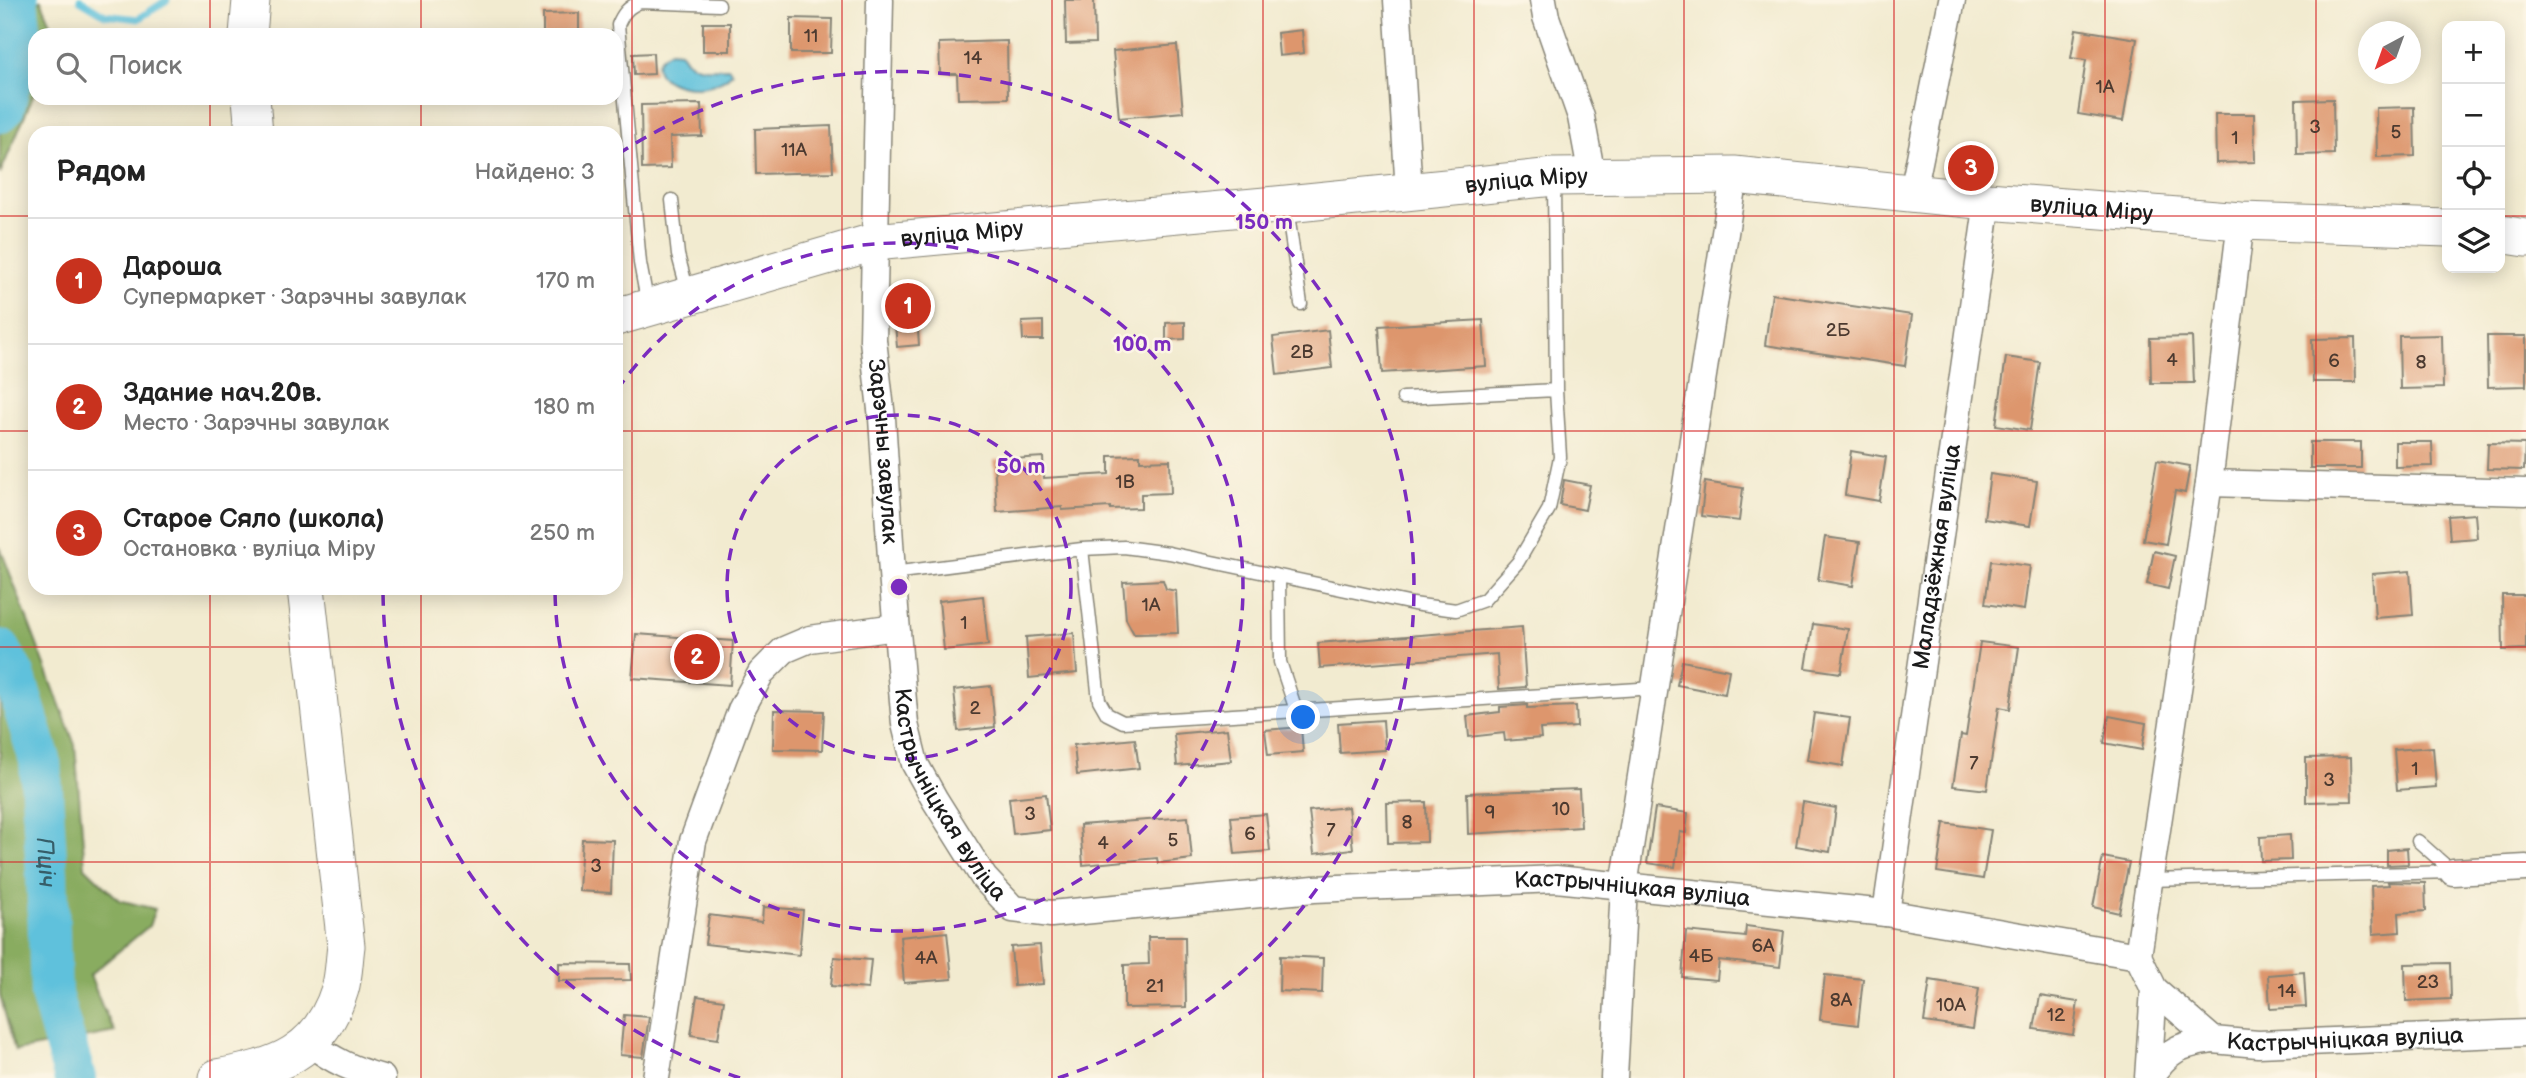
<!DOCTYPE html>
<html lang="ru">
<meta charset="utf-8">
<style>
:root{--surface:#fff;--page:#f2f2f2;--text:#222;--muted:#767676;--line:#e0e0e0;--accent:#c8321e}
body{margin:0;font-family:"Balsamiq Sans",sans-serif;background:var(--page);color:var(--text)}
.controls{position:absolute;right:21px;top:21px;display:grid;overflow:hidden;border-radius:14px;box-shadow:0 4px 18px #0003}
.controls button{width:63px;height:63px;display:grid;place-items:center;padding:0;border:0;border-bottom:2px solid var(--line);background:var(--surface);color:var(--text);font:35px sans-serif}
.compass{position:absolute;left:2358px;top:21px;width:63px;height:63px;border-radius:50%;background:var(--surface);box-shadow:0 4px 18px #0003;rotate:221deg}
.you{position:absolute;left:1304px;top:718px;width:24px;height:24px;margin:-18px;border:5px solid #fff;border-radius:50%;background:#1a73e8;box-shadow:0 0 0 10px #1a73e833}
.badge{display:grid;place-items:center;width:46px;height:46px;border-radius:50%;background:var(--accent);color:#fff;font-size:23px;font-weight:700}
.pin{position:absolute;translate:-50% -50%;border:4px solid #fff;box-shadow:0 2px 7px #0006}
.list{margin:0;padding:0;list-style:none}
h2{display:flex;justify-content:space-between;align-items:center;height:91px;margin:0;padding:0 28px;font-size:30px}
h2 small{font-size:23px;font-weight:400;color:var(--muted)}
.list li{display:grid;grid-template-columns:46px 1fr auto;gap:21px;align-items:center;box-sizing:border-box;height:126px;padding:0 28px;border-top:2px solid var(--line)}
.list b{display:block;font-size:26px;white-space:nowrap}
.list p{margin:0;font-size:23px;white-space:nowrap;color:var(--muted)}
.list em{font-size:23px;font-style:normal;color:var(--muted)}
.icon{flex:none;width:38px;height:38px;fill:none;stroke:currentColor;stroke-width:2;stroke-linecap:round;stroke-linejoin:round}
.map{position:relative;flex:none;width:2526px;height:1078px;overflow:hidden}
.search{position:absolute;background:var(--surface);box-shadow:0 4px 18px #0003;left:28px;top:28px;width:595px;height:77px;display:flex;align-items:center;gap:18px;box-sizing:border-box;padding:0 24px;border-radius:21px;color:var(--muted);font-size:26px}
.panel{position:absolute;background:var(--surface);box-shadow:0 4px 18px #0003;left:28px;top:126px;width:595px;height:469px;border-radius:21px}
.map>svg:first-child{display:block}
.forest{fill:#89ac61;stroke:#52643e;stroke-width:2}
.water{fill:#5ec1dc;stroke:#3d6e7c;stroke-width:2}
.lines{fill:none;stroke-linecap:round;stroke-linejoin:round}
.stream{stroke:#5ec1dc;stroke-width:7}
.river{stroke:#5ec1dc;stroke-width:42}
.building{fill:#dd966d}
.lane-casing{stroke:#878476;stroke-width:15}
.street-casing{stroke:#878476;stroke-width:29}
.secondary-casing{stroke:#878476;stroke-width:39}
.lane{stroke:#fff;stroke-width:12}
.street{stroke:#fff;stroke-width:26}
.secondary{stroke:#fff;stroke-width:37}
.grid{fill:none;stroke:#d62828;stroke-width:2;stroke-opacity:0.55}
.ring{fill:none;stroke:#7b2cbf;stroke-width:3.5;stroke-dasharray:12 9}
.labels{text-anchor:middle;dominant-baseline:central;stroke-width:5;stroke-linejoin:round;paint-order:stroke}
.number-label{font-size:19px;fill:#4c3a30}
.street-label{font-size:23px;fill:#1c1c1c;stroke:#fcf5e5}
.water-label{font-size:24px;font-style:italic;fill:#365e69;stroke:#fcf5e5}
.centre{fill:#7b2cbf;stroke:#fcf5e5;stroke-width:3.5}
.ring-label{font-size:21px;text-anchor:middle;font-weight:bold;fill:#7b2cbf;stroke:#fcf5e5;stroke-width:5;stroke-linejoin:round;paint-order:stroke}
</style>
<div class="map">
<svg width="2526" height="1078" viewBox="0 0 2526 1078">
<rect width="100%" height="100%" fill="#fcf5e5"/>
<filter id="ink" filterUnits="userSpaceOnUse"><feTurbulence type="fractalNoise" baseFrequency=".0143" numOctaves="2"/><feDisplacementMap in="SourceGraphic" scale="14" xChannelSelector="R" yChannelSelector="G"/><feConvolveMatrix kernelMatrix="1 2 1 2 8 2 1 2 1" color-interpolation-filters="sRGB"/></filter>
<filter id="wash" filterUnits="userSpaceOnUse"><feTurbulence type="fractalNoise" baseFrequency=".00686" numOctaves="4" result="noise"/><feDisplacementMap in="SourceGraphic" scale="28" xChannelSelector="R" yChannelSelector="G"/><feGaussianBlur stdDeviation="1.57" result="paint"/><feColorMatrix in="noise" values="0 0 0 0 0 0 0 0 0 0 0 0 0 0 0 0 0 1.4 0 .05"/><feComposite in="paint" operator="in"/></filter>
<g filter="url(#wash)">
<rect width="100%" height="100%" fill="#f2ebd0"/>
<path class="forest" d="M0,0H41L56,35H35V91L0,174Z
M0,547L75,745L85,867L119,900L155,909L149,926L90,975L102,1006L115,1032L15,1051L0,995Z"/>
<path class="water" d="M670,51L680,52C683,54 684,58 687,61C698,71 716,68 729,68L732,73C701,105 627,75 670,51Z"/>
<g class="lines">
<path class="stream" d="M80,0L105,15L138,19L167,0
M17,5L34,0"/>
<g class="river">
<path d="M0,112L4,107L21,37L17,0"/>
<path id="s1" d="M0,650L14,675L40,760L47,874L51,994L75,1078"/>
</g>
</g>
<g id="blocks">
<path class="building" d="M1065,0H1094L1095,43L1066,44Z
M579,13V35H543V14Z
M791,18L832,19L831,53H791Z
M703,23H730V51H703Z
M2076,29L2137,39L2123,121L2078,114L2086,60L2071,58Z
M1302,30L1304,53L1279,56L1277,33Z
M1007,41L1008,98L958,99L957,74H940L939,43Z
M1177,45L1183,112L1119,118L1113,51Z
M653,53L654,74L634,75L633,54Z
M2333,99L2334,154L2297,155L2296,100Z
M701,104L702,136L670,137L671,168L642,169L641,105Z
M2414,107L2415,156L2377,157L2376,108Z
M2215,114H2254L2255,162L2216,163Z
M831,126L833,172L756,174L755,129Z
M925,294L927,315L917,316L919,345L897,347L895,324H900L898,296Z
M1772,294L1912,315L1905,366L1765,345Z
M1483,320L1486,366L1382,373L1379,326Z
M1043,321V340H1023L1022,322Z
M1185,322V339L1166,340V323Z
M1328,330L1332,368L1277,375L1273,337Z
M2442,335L2443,388L2400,389L2399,336Z
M2487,336H2526V386L2488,387Z
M2192,337L2194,383H2151L2150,338Z
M2355,338L2356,382H2313L2312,339Z
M2006,357L2040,362L2030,430L1996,425Z
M2310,442H2361V468H2310Z
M2395,442H2432L2433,466L2395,467Z
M2488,443L2525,444L2524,470L2487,469Z
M1851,451L1886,457L1879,501L1845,495Z
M1140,455V461L1170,460L1171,493L1141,494V508L1110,509V507L1062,510V507L997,512L994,460L1043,457L1044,478L1109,474V456Z
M2157,460L2190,466L2185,493L2175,491L2166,544L2143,540Z
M1990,474L2037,481L2030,526L1984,519Z
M1564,480L1590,485L1585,510L1560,505Z
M1705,482L1743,488L1739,521L1701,516Z
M2475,514L2477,538L2450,540L2448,516Z
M1825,537L1860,542L1853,586L1818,580Z
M2154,551L2175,556L2168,589L2147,584Z
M1991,561L2030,566L2024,610L1985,604Z
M2410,571L2413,615L2375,618L2372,574Z
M1163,580L1166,589L1176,591L1178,633L1134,634L1126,619L1123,582Z
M2502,595H2526V649L2503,650Z
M983,596L988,645L944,650L939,601Z
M1813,624L1848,629L1841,673L1806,668Z
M1522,627L1526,687L1499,689L1497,654L1320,668L1318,643Z
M1074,633L1077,673L1029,678L1026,637Z
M636,634L733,641L730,685L632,678Z
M1980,642L2019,647L2010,709L1999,707L1987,790L1953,786L1961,735L1966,736Z
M1682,661L1729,670L1725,694L1677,685Z
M991,686L995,727L958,731L954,690Z
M1527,705V708L1576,706L1577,727L1540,729L1541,738L1505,741L1504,733L1469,737L1467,716L1500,712V707Z
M774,710L824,711L822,750L773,749Z
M1814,713L1850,718L1843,766L1807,760Z
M2109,716L2146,723L2142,750L2104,743Z
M1383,720L1385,750L1340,753L1338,723Z
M1301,727L1303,752L1268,755L1265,730Z
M1227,729L1231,761L1177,766L1174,734Z
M1135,739L1139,768L1077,775L1074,745Z
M2433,747L2436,787L2397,790L2394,750Z
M2351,757L2352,801L2306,802V758Z
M1579,789L1581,827L1468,834L1467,793Z
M1046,794L1050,830L1013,834L1009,798Z
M1426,802L1427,842L1388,843L1387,803Z
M1803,802L1836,808L1830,852L1796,846Z
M1348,807L1353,849L1314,854L1309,811Z
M1655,808L1688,813L1686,833L1680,832L1675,867L1647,863Z
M1266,814L1270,851L1235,854L1231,817Z
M1188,817L1192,859L1158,863L1157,858L1083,865L1080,825Z
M1944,823L1991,830L1983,879L1937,872Z
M2290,835L2291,860L2261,861L2260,837Z
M582,839L613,840L611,893L579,891Z
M2407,848L2408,864L2387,865V850Z
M2103,857L2129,862L2119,913L2093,907Z
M2388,882L2425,883L2426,911L2399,913L2400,932L2373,934L2371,886L2389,885Z
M763,907L803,910L799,955L705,944L709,915L762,922Z
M1746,926L1784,931L1780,967L1719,960L1717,980L1682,977L1686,931L1745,937Z
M947,932L952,979L904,983L900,937Z
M1148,937H1185L1186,1007L1124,1008V965L1149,964Z
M1040,945L1043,984L1014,986L1011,947Z
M1280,956L1323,958L1322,993L1279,991Z
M834,957L871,960L868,989L831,986Z
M559,963L630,964L631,980L559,981Z
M2450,963L2451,999L2406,1001L2405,964Z
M2304,972L2306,1007L2270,1009L2268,975Z
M1825,975L1863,979L1858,1025L1820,1020Z
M1930,980L1979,988L1973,1029L1924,1022Z
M697,996L724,1000L718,1039L691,1035Z
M2040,996L2078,1002L2073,1035L2034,1029Z
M624,1015L649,1017L643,1057L620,1055Z"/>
</g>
</g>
<g filter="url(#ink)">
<use href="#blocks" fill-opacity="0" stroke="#878476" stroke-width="2"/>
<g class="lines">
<defs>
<path id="lane" d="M672,200L678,255L688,292
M1287,208L1301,304
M648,306L640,263L618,25C623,13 628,7 640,2L719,5
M1403,398L1556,390
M1082,549L1099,700L1107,714L1123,722L1655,688
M892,573L1082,549L1124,547L1169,553L1413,604L1456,610L1484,600L1518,562L1549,509L1560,457L1556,390L1554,181
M1279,577L1280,662L1296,710
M2418,841L2453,872
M2149,880L2453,872"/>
<g id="street">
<path id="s2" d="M880,0L873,340L882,418L892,573L905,724L915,764L935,800L984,878L1013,909L1051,914L1314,889L1556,879L1886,913L2138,956"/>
<path d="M1397,0L1409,192"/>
<path d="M1543,0L1546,17L1581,117L1592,176"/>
<path d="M1913,192L1952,0"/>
<path d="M2209,483L2526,492"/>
<path d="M2453,872L2526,868"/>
<path id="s3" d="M1886,913L1988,201"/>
<path d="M2138,956L2209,483L2241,221"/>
<path id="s4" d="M2138,956L2154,989L2213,1040L2258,1044L2526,1033"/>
<path d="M310,1043C333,1061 354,1070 382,1078"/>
<path d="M656,1078L693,841L741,710L761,673L784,650L810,639L896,627"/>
<path d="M1614,1078L1624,886L1734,175"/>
<path d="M2148,1078L2154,989"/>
<path d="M2149,1078C2169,1049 2179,1045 2213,1040"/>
</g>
<g id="secondary">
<path d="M248,35L251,0"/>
<path d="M251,98L254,133"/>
<path d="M2500,234L2526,238"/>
<path id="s5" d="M616,317L874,242L1287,204L1554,177L1734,175L1988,201L2241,221L2447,228"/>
<path d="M217,1078C277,1067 320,1054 340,989C344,976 344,960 346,946L306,588"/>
</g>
</defs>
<use href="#lane" class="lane-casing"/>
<use href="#street" class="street-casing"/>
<use href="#secondary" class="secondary-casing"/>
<use href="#lane" class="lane"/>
<use href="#street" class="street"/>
<use href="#secondary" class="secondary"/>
</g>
</g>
<path class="grid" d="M210,0V35M421,0V35M632,0V1078M842,0V1078M1052,0V1078M1263,0V1078M1474,0V1078M1684,0V1078M1894,0V1078M2105,0V1078M2316,0V1078M210,98V133M421,98V133M0,216H35M616,216H2447M2500,216H2526M0,431H35M616,431H2526M210,588V1078M421,588V1078M0,647H2526M0,862H2526"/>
<g class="ring">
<circle cx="899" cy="587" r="172"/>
<path d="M617 390A344 344 0 1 1 555 590"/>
<path d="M740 1078A516 516 0 0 1 383 592M618 154A516 516 0 1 1 1058 1078"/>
</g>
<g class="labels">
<g class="number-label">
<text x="811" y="36">11</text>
<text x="973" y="58">14</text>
<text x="2105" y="87">1А</text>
<text x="2315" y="127">3</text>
<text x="2396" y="132">5</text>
<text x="2235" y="138">1</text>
<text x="794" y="150">11А</text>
<text x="1838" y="330">2Б</text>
<text x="1302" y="352">2В</text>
<text x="2172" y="360">4</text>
<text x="2334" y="361">6</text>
<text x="2421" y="362">8</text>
<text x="1125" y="482">1В</text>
<text x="1151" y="605">1А</text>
<text x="964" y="623">1</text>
<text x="975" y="708">2</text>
<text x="1974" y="763">7</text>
<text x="2415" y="769">1</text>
<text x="2329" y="780">3</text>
<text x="1561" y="809">10</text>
<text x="1490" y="813">9</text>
<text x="1030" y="814">3</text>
<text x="1407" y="822">8</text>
<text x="1331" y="830">7</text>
<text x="1250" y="834">6</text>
<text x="1173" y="840">5</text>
<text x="1103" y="843">4</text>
<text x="596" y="866">3</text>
<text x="1763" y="946">6А</text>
<text x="1701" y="956">4Б</text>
<text x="926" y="958">4А</text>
<text x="2428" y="982">23</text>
<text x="1155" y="986">21</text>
<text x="2287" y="991">14</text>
<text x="1841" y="1000">8А</text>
<text x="1951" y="1005">10А</text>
<text x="2056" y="1015">12</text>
</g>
<g class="street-label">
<text stroke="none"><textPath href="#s5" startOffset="924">вуліца Міру</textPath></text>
<text stroke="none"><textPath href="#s5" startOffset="1491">вуліца Міру</textPath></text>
<text stroke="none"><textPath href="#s5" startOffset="357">вуліца Міру</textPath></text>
<text stroke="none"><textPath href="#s2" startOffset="452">Зарэчны завулак</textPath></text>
<text stroke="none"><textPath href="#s3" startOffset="360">Маладзёжная вуліца</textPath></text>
<text stroke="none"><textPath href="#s2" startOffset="808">Кастрычніцкая вуліца</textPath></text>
<text stroke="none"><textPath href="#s2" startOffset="1564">Кастрычніцкая вуліца</textPath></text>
<text stroke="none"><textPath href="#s4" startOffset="247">Кастрычніцкая вуліца</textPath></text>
</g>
<g class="water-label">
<text stroke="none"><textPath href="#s1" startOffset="220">Пціч</textPath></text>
</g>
</g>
<circle cx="899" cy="587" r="10" class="centre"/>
<g class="ring-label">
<text x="1264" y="229">150 m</text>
<text x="1142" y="351">100 m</text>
<text x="1021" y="473">50 m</text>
</g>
</svg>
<div class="controls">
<button>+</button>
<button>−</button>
<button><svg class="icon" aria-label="locate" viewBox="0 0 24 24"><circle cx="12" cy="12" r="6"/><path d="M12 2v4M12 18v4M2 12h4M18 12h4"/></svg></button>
<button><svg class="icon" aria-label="layers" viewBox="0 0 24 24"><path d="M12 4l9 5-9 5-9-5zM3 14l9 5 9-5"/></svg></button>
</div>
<svg class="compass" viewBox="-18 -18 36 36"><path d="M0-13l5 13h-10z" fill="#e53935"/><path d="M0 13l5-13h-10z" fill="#767676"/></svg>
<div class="you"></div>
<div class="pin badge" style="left:908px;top:306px">1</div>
<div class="pin badge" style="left:697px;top:657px">2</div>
<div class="pin badge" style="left:1971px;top:168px">3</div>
<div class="search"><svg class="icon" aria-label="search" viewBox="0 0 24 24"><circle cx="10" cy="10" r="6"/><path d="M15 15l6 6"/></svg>Поиск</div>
<section class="panel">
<h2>Рядом<small>Найдено: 3</small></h2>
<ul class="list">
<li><span class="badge">1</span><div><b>Дароша</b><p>Супермаркет · Зарэчны завулак</p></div><em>170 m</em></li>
<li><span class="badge">2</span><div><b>Здание нач.20в.</b><p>Место · Зарэчны завулак</p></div><em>180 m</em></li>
<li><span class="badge">3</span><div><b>Старое Сяло (школа)</b><p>Остановка · вуліца Міру</p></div><em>250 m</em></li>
</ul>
</section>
</div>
